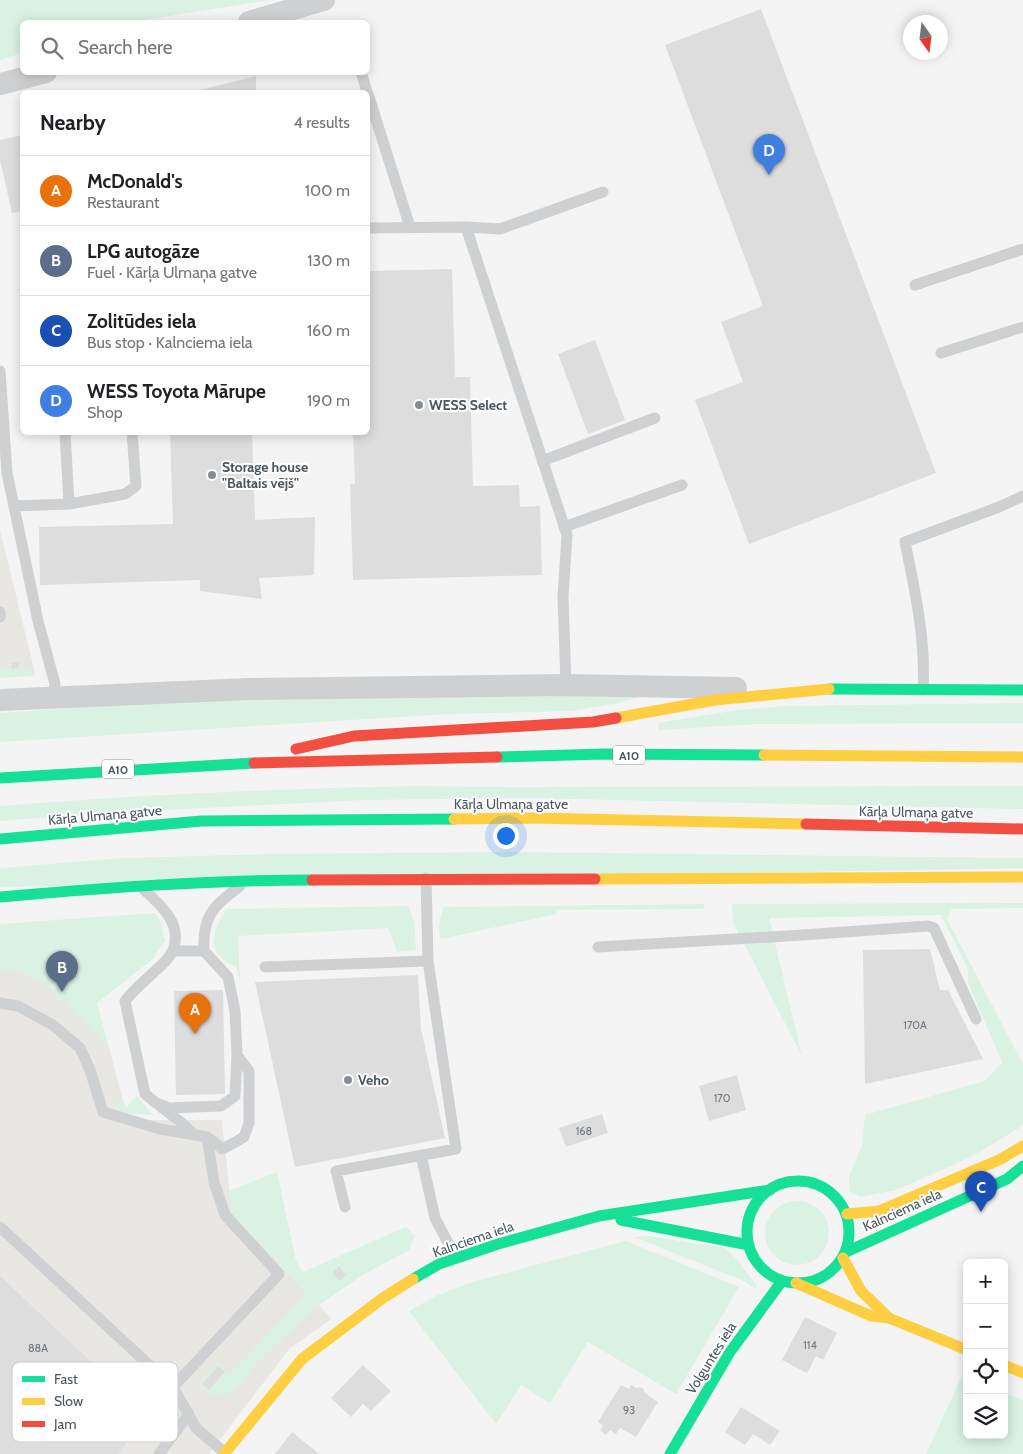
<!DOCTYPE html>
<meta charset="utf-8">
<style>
:root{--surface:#fff;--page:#f2f2f2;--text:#202124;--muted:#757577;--line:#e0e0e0;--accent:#d93025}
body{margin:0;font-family:Cabin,sans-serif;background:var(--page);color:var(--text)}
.controls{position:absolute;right:15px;bottom:15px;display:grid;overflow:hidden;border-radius:8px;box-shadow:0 2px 12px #0003}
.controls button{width:45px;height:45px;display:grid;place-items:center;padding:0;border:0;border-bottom:1px solid var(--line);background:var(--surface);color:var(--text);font:25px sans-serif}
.compass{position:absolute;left:903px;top:15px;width:45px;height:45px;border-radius:50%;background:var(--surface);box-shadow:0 2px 12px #0003;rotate:166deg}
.you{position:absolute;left:505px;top:835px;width:18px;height:18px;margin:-12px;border:4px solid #fff;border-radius:50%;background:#1a73e8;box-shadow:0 0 0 8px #1a73e833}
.badge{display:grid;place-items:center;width:32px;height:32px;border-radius:50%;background:var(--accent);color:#fff;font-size:16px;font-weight:700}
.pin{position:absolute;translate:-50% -41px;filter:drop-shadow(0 1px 2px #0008)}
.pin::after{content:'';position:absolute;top:26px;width:18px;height:15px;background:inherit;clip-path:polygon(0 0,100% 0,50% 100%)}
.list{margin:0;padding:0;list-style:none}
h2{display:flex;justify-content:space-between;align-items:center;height:65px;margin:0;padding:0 20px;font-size:21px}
h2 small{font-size:16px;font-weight:400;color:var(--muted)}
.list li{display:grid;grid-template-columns:32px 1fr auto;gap:15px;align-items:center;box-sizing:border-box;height:70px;padding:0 20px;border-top:1px solid var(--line)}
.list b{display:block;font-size:19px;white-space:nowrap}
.list p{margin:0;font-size:16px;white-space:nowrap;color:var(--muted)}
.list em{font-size:16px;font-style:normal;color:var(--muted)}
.icon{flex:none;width:28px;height:28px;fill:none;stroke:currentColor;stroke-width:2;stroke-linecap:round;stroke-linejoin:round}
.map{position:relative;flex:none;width:1023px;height:1454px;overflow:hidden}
.search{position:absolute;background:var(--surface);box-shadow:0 2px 12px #0003;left:20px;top:20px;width:350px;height:55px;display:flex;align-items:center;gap:12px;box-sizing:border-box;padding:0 18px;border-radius:8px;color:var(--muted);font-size:19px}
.panel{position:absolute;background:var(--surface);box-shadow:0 2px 12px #0003;left:20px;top:90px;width:350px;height:345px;border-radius:8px}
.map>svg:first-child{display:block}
.commercial{fill:#e8e7e3}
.green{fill:#d9f2e3}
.building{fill:#ddddde}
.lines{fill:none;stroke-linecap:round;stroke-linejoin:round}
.lane{stroke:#ced0d2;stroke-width:11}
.street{stroke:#ced0d2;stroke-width:22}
.fast{stroke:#16e098;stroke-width:11}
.slow{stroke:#ffcf43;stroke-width:11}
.jam{stroke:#f24e42;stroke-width:11}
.poi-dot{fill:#868d94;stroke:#fff;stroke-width:2}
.labels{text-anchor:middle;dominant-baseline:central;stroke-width:4;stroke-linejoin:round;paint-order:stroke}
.number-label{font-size:11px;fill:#707881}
.shield{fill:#fff;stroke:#808990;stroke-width:1}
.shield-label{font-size:12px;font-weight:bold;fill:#4a5661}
.poi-label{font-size:14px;font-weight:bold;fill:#4a5661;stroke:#fff;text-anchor:start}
.street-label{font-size:14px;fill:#4a5661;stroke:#fff}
.key{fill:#fff;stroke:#c9ccd0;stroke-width:1}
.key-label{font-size:14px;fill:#4a5661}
</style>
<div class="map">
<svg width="1023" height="1454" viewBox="0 0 1023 1454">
<rect width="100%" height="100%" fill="#f4f4f4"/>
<path class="commercial" d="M0,531L11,575L35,673L0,674Z
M17,948L109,1047L128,1120H222L232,1213L332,1319L290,1348L209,1454H0V949Z"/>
<path class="green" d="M0,0H270L131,22H22V53L0,60Z
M0,668L34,670L35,676L0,678Z
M612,695L644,696L614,704L571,711L447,714L0,742V713C82,708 164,700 245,698C368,694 490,699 612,695Z
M1023,703V723L757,724L659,730L658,723L732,711L783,706Z
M413,786L520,787L1023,786V809L526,798L363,800L83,814L0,821V806C138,795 275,789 413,786Z
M511,852L1023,858V868L0,887V868L123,858L277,854Z
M1023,903V908L952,909L947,919L1023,1064V1124L1019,1128L973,1156L896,1190L861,1197L850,1191L849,1177L862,1145L865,1115L985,1081L1002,1062L968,983V969L941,915L769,918L802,1056L733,922L732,904Z
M704,904V909L557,910L556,914L441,939C437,927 440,918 444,907Z
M408,906L414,921L416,950L397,952L388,928L238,936L240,980L236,967C205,955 211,931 227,909Z
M155,913C166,926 160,930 166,941L158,950L153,959L97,1003L109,1047L43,982L30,978L17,971H0V924Z
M137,1096L153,1115L119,1113L115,1111L114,1107L123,1100L126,1108L130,1102Z
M277,1172L296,1261L303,1272L406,1227L415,1236L409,1250L361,1276L319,1305L258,1362L237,1389L225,1395L209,1394L199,1384L217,1362L230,1374L307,1292L232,1213L229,1191Z
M765 1233a32 32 0 1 1 64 0a32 32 0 1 1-64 0Z
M648,1236L725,1248L736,1258L757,1286L756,1289L744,1281L634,1237Z
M626,1241L739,1287L676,1394L588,1342L550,1403L521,1385L496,1424L409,1311L436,1296L472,1282Z
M962,1376L967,1378V1435H1004V1393L1023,1400V1454H926Z"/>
<path class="building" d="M761,9L936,473L749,544L695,400L743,382L721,322L763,306L665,45Z
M256,76V92H192Z
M22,135V211L12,213L0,160V140Z
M452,269L455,377H470L473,486L519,485L520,507L540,506L542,575L353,580L350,484H355L353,432H368V271Z
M595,340L625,420L588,434L558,354Z
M170,432H252L255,520L315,517L314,575L259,578L262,599L200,591V580L40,585L39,527L173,524Z
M11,662H19V668L12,669Z
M930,949L940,990H948L983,1059L865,1084L863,950Z
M418,975L421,1029L445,1138L295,1167L255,982Z
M223,990L225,1094L176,1095L174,991Z
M737,1075L746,1110L709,1121L699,1086Z
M602,1114L608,1133L566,1147L559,1128Z
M339,1266L346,1275L339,1281L333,1272Z
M0,1276L123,1392L112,1406L136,1428L119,1454H0Z
M805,1317L837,1333L823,1360L816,1356L807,1373L782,1360Z
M363,1365L391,1391L371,1411L363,1404L351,1417L331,1398Z
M218,1366L225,1372L209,1390L202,1384Z
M621,1385L629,1389L631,1385L637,1388L639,1387L644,1389V1392L649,1396L658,1402L636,1437L620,1428L616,1434L610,1430L606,1435L600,1430L603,1426L598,1422Z
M741,1407L780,1431L770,1445L753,1434L745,1445L725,1432Z
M292,1432L318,1453L317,1454H275Z"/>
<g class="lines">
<path class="lane" d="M361,72L367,92
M368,94L410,227
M466,227L500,229L603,192
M368,228L466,227L567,535L563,597L566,685
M915,285L1023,249
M941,353L1023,327
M0,371L7,473L38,621L55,684L53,697
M542,461L655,418
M69,504L125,494L136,486L132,432
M14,506L69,504L65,432
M564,527L682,485
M0,612V617
M923,690C926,640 915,591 905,542L999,507L1023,496
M143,889C161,905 183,924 173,950C170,957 161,966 155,971C145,981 134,989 125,1001L145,1094L156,1103L169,1108L221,1106L235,1096L237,1055L235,1011L228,977L204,951C202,915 214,906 240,886
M598,947L803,935L928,926L934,928L976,1019
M173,951H204
M265,967L428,961L426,878
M0,1003L18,1006L53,1025L80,1048L90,1070L103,1112L160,1129L207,1137L214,1182L225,1215L279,1274L173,1387
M161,1107L182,1123L194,1135
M207,1137L223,1149L244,1137L249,1123V1071L237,1055
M421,1155L435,1218L456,1258
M345,1207L336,1171L456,1149L428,961
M0,1227L173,1387L196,1428L225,1453
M159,1454L189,1414"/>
<path class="street" d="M249,22L324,0
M0,84L46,72
M0,700L249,689L566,685L736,688"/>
<path class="fast" d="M829,689L1023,690
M497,757L604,754L764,755
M0,778L254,763
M0,839L201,821L454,819
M0,897C104,888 207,880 312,880
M747 1232a51 51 0 1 1 102 0a51 51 0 1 1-102 0Z
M621,1220L749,1245
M846,1252L1007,1179L1023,1166
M413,1279L439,1264L498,1244L599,1216L770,1190
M670,1454L730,1352L782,1281"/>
<path class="slow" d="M616,718L715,700L829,689
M764,755L1023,757
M454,819L534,818L806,824
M595,879L1023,877
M847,1214L879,1211L1001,1159L1023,1146
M843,1258L861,1291L888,1317
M796,1283L871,1316L889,1318L967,1350
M1004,1365L1023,1373
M224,1454L302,1359L383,1298L413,1279"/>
<path class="jam" d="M296,749L354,736L593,722L616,718
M254,763L497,757
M806,824L1023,829
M312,880L595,879"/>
</g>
<g class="poi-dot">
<circle cx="419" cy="405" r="5"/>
<circle cx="212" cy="475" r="5"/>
<circle cx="348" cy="1080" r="5"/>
</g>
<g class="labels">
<g class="number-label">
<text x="915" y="1025">170A</text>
<text x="722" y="1098">170</text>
<text x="584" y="1131">168</text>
<text x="810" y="1345">114</text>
<text x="38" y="1348">88A</text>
<text x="629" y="1410">93</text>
</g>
<g class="shield">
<rect x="613" y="745.5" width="32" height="19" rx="4"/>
<rect x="102" y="759.5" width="32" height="19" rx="4"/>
</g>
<g class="shield-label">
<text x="629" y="755">A10</text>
<text x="118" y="769">A10</text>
</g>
<g class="poi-label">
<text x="429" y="405">WESS Select</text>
<text x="222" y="467">Storage house<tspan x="222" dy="16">"Baltais vējš"</tspan></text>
<text x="358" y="1080">Veho</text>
</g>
<g class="street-label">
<text x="511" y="804">Kārļa Ulmaņa gatve</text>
<text transform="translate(916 812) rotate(1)">Kārļa Ulmaņa gatve</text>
<text transform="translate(105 815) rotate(-5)">Kārļa Ulmaņa gatve</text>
<text transform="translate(902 1210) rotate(-24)">Kalnciema iela</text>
<text transform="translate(473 1239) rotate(-19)">Kalnciema iela</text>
<text transform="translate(711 1358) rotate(-58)">Volguntes iela</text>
</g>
</g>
<rect x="12" y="1362" width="166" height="80" rx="8" class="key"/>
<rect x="22" y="1376" width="23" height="6" fill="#16e098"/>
<rect x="22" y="1398" width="23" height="7" fill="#ffcf43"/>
<rect x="22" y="1421" width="23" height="6" fill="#f24e42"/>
<g class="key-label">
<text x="54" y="1384">Fast</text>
<text x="54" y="1406">Slow</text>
<text x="54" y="1429">Jam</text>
</g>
</svg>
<div class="controls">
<button>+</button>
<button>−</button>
<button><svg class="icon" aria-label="locate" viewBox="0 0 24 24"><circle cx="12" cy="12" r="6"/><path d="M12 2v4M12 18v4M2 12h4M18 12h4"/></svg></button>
<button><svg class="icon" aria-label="layers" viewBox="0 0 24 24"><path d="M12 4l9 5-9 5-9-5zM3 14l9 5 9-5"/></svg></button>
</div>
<svg class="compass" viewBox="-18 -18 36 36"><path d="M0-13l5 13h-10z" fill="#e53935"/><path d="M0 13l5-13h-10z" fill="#757577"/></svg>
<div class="you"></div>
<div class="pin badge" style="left:195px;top:1034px;background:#e8710a">A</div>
<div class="pin badge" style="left:62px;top:992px;background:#5c6f8a">B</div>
<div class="pin badge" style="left:981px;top:1212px;background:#1a4fb4">C</div>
<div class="pin badge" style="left:769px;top:175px;background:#3f7fe0">D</div>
<div class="search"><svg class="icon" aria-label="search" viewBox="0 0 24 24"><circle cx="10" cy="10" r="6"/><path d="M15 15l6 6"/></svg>Search here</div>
<section class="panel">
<h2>Nearby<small>4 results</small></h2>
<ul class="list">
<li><span class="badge" style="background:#e8710a">A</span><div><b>McDonald's</b><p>Restaurant</p></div><em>100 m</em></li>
<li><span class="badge" style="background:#5c6f8a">B</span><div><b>LPG autogāze</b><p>Fuel · Kārļa Ulmaņa gatve</p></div><em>130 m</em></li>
<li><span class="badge" style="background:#1a4fb4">C</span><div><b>Zolitūdes iela</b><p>Bus stop · Kalnciema iela</p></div><em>160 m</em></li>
<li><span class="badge" style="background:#3f7fe0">D</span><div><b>WESS Toyota Mārupe</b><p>Shop</p></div><em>190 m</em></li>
</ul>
</section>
</div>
